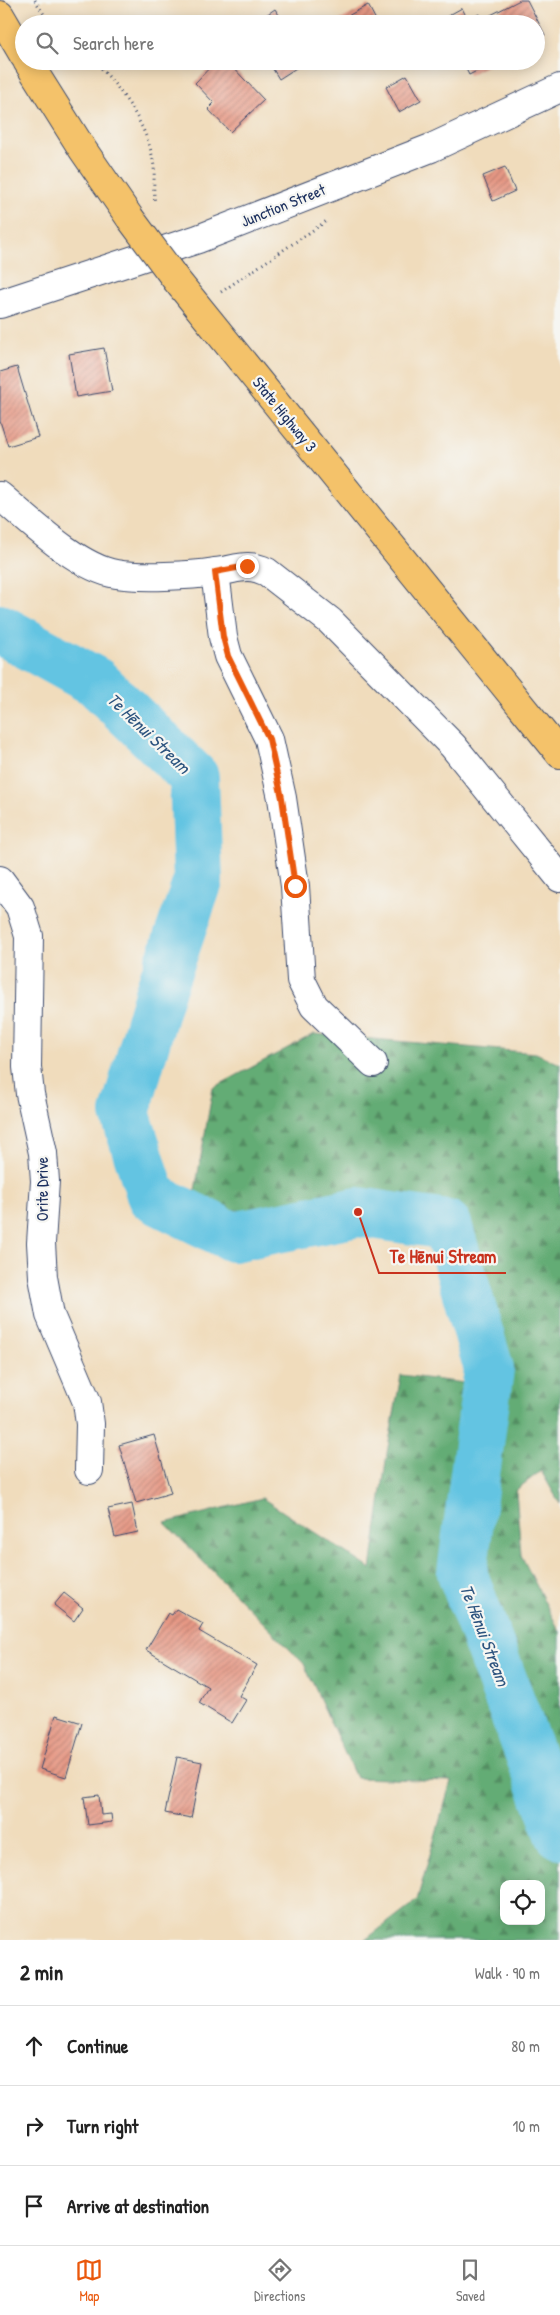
<!DOCTYPE html>
<meta charset="utf-8">
<style>
:root{--surface:#fff;--page:#f2f2f2;--text:#222;--muted:#767676;--line:#e0e0e0;--accent:#ea580c}
body{margin:0;font-family:"Patrick Hand",sans-serif;background:var(--page);color:var(--text)}
.controls{position:absolute;right:15px;bottom:15px;display:grid;overflow:hidden;border-radius:10px;box-shadow:0 2px 12px #0003}
.controls button{width:45px;height:45px;display:grid;place-items:center;padding:0;border:0;border-bottom:1px solid var(--line);background:var(--surface);color:var(--text);font:25px sans-serif}
.stop{position:absolute;width:15px;height:15px;margin:-11px;border:4px solid #ea580c;border-radius:50%;background:#fff}
.stop.end{background:#ea580c;border-color:#fff;box-shadow:0 1px 5px #0008}
.list{margin:0;padding:0;list-style:none}
h2{display:flex;justify-content:space-between;align-items:center;height:65px;margin:0;padding:0 20px;font-size:21px}
h2 small{font-size:16px;font-weight:400;color:var(--muted)}
.list li{display:grid;grid-template-columns:32px 1fr auto;gap:15px;align-items:center;box-sizing:border-box;height:80px;padding:0 20px;border-top:1px solid var(--line)}
.list b{display:block;font-size:19px;white-space:nowrap}
.list em{font-size:16px;font-style:normal;color:var(--muted)}
.icon{flex:none;width:28px;height:28px;fill:none;stroke:currentColor;stroke-width:2;stroke-linecap:round;stroke-linejoin:round}
.map{position:relative;flex:none;width:560px;height:1940px;overflow:hidden}
.search{position:absolute;background:var(--surface);box-shadow:0 2px 12px #0003;left:15px;right:15px;top:15px;height:55px;display:flex;align-items:center;gap:12px;box-sizing:border-box;padding:0 18px;border-radius:28px;color:var(--muted);font-size:19px}
.sheet{height:305px;background:var(--surface)}
nav{display:flex;justify-content:space-around;align-items:center;box-sizing:border-box;height:70px;border-top:1px solid var(--line);background:var(--surface);font-size:14px;color:var(--muted)}
nav a{display:grid;justify-items:center;gap:2px}
nav .on{color:var(--accent)}
.map>svg:first-child{display:block}
.forest{fill:url(#forest-firs);stroke:#406e69;fill-rule:evenodd}
.lines{fill:none;stroke-linecap:round;stroke-linejoin:round}
.river{stroke:#63c4e2;stroke-width:50}
.building{fill:url(#building-hatch)}
.minor-casing{stroke:#3b496c;stroke-width:30}
.highway-casing{stroke:#3b496c;stroke-width:30}
.path{stroke:#3b496c;stroke-width:3;stroke-dasharray:1 4;stroke-linecap:butt}
.minor{stroke:#fff;stroke-width:28}
.highway{stroke:#f4c26a;stroke-width:28}
.highway-bridge-casing{stroke:#3b496c;stroke-width:30;stroke-linecap:butt}
.highway-bridge{stroke:#f4c26a;stroke-width:28}
.route{stroke:#ea580c;stroke-width:6}
.labels{text-anchor:middle;dominant-baseline:central;stroke-width:4.5;stroke-linejoin:round;paint-order:stroke}
.street-label{font-size:16px;fill:#1b2f5e;stroke:#f6f6f2}
.water-label{font-size:18px;font-style:italic;fill:#2d547f;stroke:#f6f6f2}
.leader{fill:none;stroke:#c8321e;stroke-width:2}
.callout-dot{fill:#c8321e;stroke:#f6f6f2;stroke-width:2}
.callout-label{font-size:18px;text-anchor:middle;font-weight:bold;fill:#c8321e;stroke:#f6f6f2;stroke-width:4.5;stroke-linejoin:round;paint-order:stroke}
</style>
<div class="map">
<svg width="560" height="1940" viewBox="0 0 560 1940">
<defs>
<pattern id="forest-firs" width="22" height="20" patternUnits="userSpaceOnUse" patternTransform="scale(1.25)"><rect width="22" height="20" fill="#64ac74"/><path d="M5 1l3.5 6h-7zM16 11l3.5 6h-7z" fill="#528c62"/></pattern>
<pattern id="building-hatch" width="6" height="6" patternUnits="userSpaceOnUse" patternTransform="scale(1.25)"><rect width="6" height="6" fill="#e69884"/><path d="M-1 1l2-2M0 6l6-6M5 7l2-2" fill="none" stroke="#ba7c6f"/></pattern>
</defs>
<rect width="100%" height="100%" fill="#f6f6f2"/>
<filter id="ink" filterUnits="userSpaceOnUse"><feTurbulence type="fractalNoise" baseFrequency=".02" numOctaves="2"/><feDisplacementMap in="SourceGraphic" scale="10" xChannelSelector="R" yChannelSelector="G"/><feConvolveMatrix kernelMatrix="1 2 1 2 8 2 1 2 1" color-interpolation-filters="sRGB"/></filter>
<filter id="wash" filterUnits="userSpaceOnUse"><feTurbulence type="fractalNoise" baseFrequency=".0096" numOctaves="4" result="noise"/><feDisplacementMap in="SourceGraphic" scale="20" xChannelSelector="R" yChannelSelector="G"/><feGaussianBlur stdDeviation="1.12" result="paint"/><feColorMatrix in="noise" values="0 0 0 0 0 0 0 0 0 0 0 0 0 0 0 0 0 1.4 0 .05"/><feComposite in="paint" operator="in"/></filter>
<g filter="url(#wash)">
<rect width="100%" height="100%" fill="#f0dcbc"/>
<path class="forest" d="M314,1034L536,1053L560,1064V1504L541,1471L516,1490L521,1555L560,1632V1940H365L417,1900L451,1781L356,1778L304,1664L165,1523L262,1498L371,1569L387,1453L401,1375L480,1385L453,1271L407,1229L337,1217L192,1207L213,1088ZM504,1884H541V1921H504Z"/>
<g class="lines">
<path class="river" d="M0,629L96,682L194,777L198,881L158,997L125,1113L152,1197L233,1237L358,1212L447,1225L489,1369L462,1573L560,1834"/>
</g>
<g id="blocks">
<path class="building" d="M520,0H527L545,35L536,40V24H433L462,8L468,20L479,14L481,20Z
M368,5L378,24H333Z
M275,9L285,24H253Z
M216,61H227L264,100L230,132L208,109L214,103L195,83Z
M268,61H307L279,79Z
M341,61H355L344,67Z
M445,61H459L448,67Z
M462,61H496L469,75Z
M407,75L421,100L399,112L386,87Z
M505,167L515,191L493,201L483,176Z
M104,348L112,391L76,397L69,354Z
M17,367L38,437L8,446L0,421V372Z
M154,1435L171,1493L136,1503L119,1445Z
M132,1504L138,1532L115,1537L108,1509Z
M64,1593L83,1608L74,1621L54,1605Z
M176,1609L203,1624L199,1631L257,1665L239,1696L246,1700L232,1723L199,1703L208,1687L146,1650L168,1613L172,1615Z
M56,1715L82,1723L66,1777L40,1769Z
M177,1757L202,1762L191,1818L165,1813Z
M99,1795L101,1815L111,1814L112,1822L88,1825L84,1797Z"/>
</g>
</g>
<g filter="url(#ink)">
<use href="#blocks" fill-opacity="0" stroke="#3b496c" stroke-width="1"/>
<g class="lines">
<defs>
<path id="minor" d="M0,304L198,239L431,148L560,88
M0,496C30,521 78,568 116,574C140,578 190,576 215,572C236,570 246,562 267,572L330,621L453,746L560,878
M215,572L223,637L228,656L269,739L282,798L295,886L301,980L314,1006L373,1063
M0,880L20,907L29,936L27,1067L30,1094L43,1153L45,1181L41,1243L43,1277L50,1315L87,1402L90,1424L89,1470"/>
<path id="highway" d="M0,15L24,56
M27,61L83,150L130,218
M177,281L560,754"/>
</defs>
<use href="#minor" class="minor-casing"/>
<use href="#highway" class="highway-casing"/>
<path class="path" d="M35,0L50,24
M95,61C120,89 146,122 153,160C156,173 152,188 155,202
M221,292L328,220"/>
<use href="#minor" class="minor"/>
<use href="#highway" class="highway"/>
<defs>
<path id="highway-bridge" d="M130,218L177,281"/>
</defs>
<use href="#highway-bridge" class="highway-bridge-casing"/>
<use href="#highway-bridge" class="highway-bridge"/>
</g>
</g>
<g class="lines" filter="url(#ink)">
<path class="route" d="M247,566L215,572L223,637L228,656L269,739L282,798L295,886"/>
</g>
<g class="labels">
<g class="street-label">
<text transform="translate(283 205) rotate(-22)">Junction Street</text>
<text transform="translate(285 414) rotate(51)">State Highway 3</text>
<text transform="translate(42 1189) rotate(-90)">Orite Drive</text>
</g>
<g class="water-label">
<text transform="translate(149 733) rotate(44)">Te Hēnui Stream</text>
<text transform="translate(485 1635) rotate(69)">Te Hēnui Stream</text>
</g>
</g>
<path class="leader" d="M358 1212L379 1273H506"/>
<circle class="callout-dot" cx="358" cy="1212" r="5"/>
<g class="callout-label">
<text x="443" y="1263">Te Hēnui Stream</text>
</g>
</svg>
<div class="controls">
<button><svg class="icon" aria-label="locate" viewBox="0 0 24 24"><circle cx="12" cy="12" r="6"/><path d="M12 2v4M12 18v4M2 12h4M18 12h4"/></svg></button>
</div>
<div class="stop" style="left:295px;top:886px"></div>
<div class="stop end" style="left:247px;top:566px"></div>
<div class="search"><svg class="icon" aria-label="search" viewBox="0 0 24 24"><circle cx="10" cy="10" r="6"/><path d="M15 15l6 6"/></svg>Search here</div>
</div>
<section class="sheet">
<h2>2 min<small>Walk · 90 m</small></h2>
<ul class="list">
<li><svg class="icon" aria-label="ahead" viewBox="0 0 24 24"><path d="M12 20V5M6 11l6-6 6 6"/></svg><div><b>Continue</b></div><em>80 m</em></li>
<li><svg class="icon" aria-label="right" viewBox="0 0 24 24"><path d="M7 20v-9h11M14 6l5 5-5 5"/></svg><div><b>Turn right</b></div><em>10 m</em></li>
<li><svg class="icon" aria-label="arrive" viewBox="0 0 24 24"><path d="M6 21V4h12l-3 4 3 4H6"/></svg><div><b>Arrive at destination</b></div></li>
</ul>
</section>
<nav>
<a class="on"><svg class="icon" aria-label="map" viewBox="0 0 24 24"><path d="M3 6l6-2 6 2 6-2v14l-6 2-6-2-6 2zM9 4v14M15 6v14"/></svg>Map</a>
<a><svg class="icon" aria-label="directions" viewBox="0 0 24 24"><path d="M12 3l9 9-9 9-9-9zM9 14v-3h6M13 9l2 2-2 2"/></svg>Directions</a>
<a><svg class="icon" aria-label="saved" viewBox="0 0 24 24"><path d="M7 4h10v16l-5-4-5 4z"/></svg>Saved</a>
</nav>
